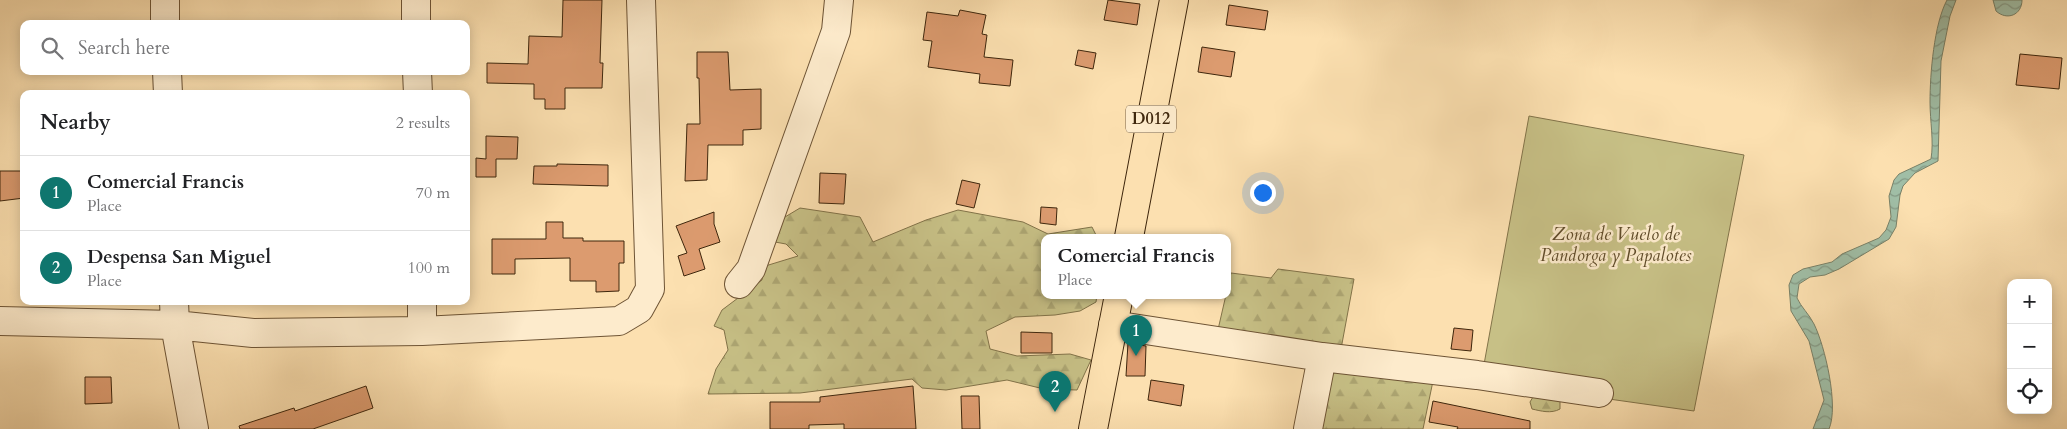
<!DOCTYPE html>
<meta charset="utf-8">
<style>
:root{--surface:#fff;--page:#f6f6f6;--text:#202124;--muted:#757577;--line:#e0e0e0;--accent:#0f766e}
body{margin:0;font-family:Cardo,serif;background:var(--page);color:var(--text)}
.controls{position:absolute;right:15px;bottom:15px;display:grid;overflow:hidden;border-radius:10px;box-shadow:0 2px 12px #0003}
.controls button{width:45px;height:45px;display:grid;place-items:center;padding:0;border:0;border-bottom:1px solid var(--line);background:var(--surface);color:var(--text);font:25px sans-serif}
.you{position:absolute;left:1262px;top:192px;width:18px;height:18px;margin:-12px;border:4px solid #fff;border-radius:50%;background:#1a73e8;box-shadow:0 0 0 8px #1a73e833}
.badge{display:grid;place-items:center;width:32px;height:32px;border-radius:50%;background:var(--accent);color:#fff;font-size:16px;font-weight:700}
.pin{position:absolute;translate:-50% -41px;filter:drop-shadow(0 1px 2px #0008)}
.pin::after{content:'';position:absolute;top:26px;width:18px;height:15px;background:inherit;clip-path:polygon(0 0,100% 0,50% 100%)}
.popup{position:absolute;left:1041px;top:234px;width:190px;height:65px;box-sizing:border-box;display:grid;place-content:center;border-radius:10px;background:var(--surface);filter:drop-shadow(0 1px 4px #0005);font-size:16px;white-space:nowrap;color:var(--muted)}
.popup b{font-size:19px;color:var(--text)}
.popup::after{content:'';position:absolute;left:50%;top:100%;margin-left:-10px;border:10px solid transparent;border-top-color:var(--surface)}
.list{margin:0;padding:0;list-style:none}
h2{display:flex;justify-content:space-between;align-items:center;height:65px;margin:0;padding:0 20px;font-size:21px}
h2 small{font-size:16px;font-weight:400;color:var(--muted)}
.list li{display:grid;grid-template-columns:32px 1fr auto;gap:15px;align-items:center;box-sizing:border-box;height:75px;padding:0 20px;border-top:1px solid var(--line)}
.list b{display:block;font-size:19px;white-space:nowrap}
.list p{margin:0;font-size:16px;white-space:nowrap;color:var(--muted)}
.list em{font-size:16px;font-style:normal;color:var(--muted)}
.icon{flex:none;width:28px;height:28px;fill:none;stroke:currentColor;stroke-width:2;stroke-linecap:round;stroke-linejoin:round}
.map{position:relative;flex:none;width:2067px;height:429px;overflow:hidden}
.search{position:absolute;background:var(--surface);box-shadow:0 2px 12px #0003;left:20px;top:20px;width:450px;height:55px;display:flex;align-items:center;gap:12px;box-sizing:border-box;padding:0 18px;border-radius:10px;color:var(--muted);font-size:19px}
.panel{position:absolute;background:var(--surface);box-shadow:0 2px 12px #0003;left:20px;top:90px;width:450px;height:215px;border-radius:10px}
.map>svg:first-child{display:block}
.forest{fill:url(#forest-firs);stroke:#827349}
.park{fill:#c7c086;stroke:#827349}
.water{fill:url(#water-waves);stroke:#798168}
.building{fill:#dc9b6f;stroke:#3e260c}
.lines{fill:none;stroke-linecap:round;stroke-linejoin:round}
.minor-casing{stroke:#6e5435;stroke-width:30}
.major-casing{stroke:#3e260c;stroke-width:30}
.minor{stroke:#fdebcc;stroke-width:28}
.major{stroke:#fce0b0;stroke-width:28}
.labels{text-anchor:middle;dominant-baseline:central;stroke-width:5;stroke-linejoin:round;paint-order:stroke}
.shield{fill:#fdebcc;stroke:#776146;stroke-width:1}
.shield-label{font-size:16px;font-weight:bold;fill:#3e260c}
.park-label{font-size:18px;font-style:italic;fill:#604c2a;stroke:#fdebcc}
</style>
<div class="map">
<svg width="2067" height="429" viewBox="0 0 2067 429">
<defs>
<pattern id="forest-firs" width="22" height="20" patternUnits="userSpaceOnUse" patternTransform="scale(1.25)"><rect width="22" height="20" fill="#c7c086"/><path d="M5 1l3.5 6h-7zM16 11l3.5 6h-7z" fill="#aca572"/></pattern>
<pattern id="water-waves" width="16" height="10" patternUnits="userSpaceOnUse" patternTransform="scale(1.25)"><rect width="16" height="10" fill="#a0bea6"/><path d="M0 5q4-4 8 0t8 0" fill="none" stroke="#849a86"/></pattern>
</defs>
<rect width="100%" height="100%" fill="#fce0b0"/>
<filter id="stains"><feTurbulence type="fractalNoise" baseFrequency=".004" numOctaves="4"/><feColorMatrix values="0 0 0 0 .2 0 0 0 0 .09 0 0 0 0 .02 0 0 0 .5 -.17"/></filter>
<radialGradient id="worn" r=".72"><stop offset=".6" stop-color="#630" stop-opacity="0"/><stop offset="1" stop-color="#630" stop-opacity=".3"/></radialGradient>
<path class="forest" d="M800,208L860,217L873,242L926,220L958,210L1023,222L1048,234L1092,227L1097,237H1045V295H1097L1096,302L1080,311L1055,315L1015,317L986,331L990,349L1017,356L1070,354L1091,360L1077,390L1044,389L1007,380L946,390L922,388L912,379L800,393L708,394L716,369L728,350L724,330L714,326L722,310L762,280V267L798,256L786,244L775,242L780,220Z
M1278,269L1354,279L1341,349L1217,334L1231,273L1271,278Z
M1330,362L1433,381L1423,429H1317Z
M1533,397L1560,401V409C1551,414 1541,411 1532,409L1530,402Z"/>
<path class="park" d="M1529,116L1744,155L1694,411L1481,381Z"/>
<path class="water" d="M1947,0H1956L1950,16L1941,61L1938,161L1915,173L1903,186L1900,195L1896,227L1889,239L1839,269L1825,275L1810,277L1799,284L1797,298C1801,307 1809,314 1814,324C1825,346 1839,406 1829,429H1813L1824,400L1809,341L1791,311L1789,285L1793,275L1803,269L1832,262L1842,254L1879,238L1886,230L1891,217L1889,196L1894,180L1899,174L1931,159C1934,141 1930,121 1930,102C1930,74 1934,24 1947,0Z
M1993,0H2022C2022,15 2007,21 1996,11Z"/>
<path class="building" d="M563,0H602L600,63H603L602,88H565V109H545V99H534V84L487,83V63L528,64L529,36L562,37Z
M1108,0L1140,4L1137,25L1104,20Z
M1229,5L1268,11L1265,30L1226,25Z
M960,10L986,15L982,34L987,35L984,57L1013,60L1010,86L979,83L980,74L928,67L932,41L923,40L927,12L958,16Z
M1202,47L1235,52L1231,77L1198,72Z
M1078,50L1096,53L1093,69L1075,65Z
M697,52H728L730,90L761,89V129L743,130V145H708L707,180L685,181L687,124H700L699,78H697Z
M2020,54L2062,58L2059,89L2016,85Z
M486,136L518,137L517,159H496V177H476V158L486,159Z
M557,164L608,165V186L533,184L534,166H557Z
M0,171H24V198L0,201Z
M820,173L846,174L844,204L819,203Z
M962,180L980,184L974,208L956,204Z
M1041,207L1057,208L1056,225L1040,223Z
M714,212V224L720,242L699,249L705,269L684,276L678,256L687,253L676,226Z
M546,222H563V238H583V241H624V263H619V291L596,292V281H570V258L515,259V274H492V239H546Z
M1454,328L1473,330L1471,351L1451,349Z
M1021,332L1052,333V353H1021Z
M1128,343L1146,346L1145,376H1126Z
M85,377H111L112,403L85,404Z
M1151,380L1184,385L1181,406L1148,400Z
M366,386L373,408L313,429H240L239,426L294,408L295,411Z
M913,386L916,429H844V424L809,425V429H770V402H820V397Z
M961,396H979L980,429H962Z
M1433,401L1530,421V429H1457L1458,427L1429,422Z"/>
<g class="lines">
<defs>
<path id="minor" d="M165,0V24
M416,0V24
M167,71L168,94
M417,71L418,94
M739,284L751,269L836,31L839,0
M174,301L175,325L194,429
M422,301V331
M0,321L175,325L253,333L422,331L619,321L639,309L650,289L641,0
M1113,325L1322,357L1477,375L1599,393
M1308,429L1322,357"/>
<path id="major" d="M1129,237L1174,0
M1093,429L1119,295"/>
</defs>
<use href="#minor" class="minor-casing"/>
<use href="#major" class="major-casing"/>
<use href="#minor" class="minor"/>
<use href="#major" class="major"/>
</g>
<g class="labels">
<rect class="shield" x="1126" y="105.5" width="50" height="27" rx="4"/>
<g class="shield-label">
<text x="1151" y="119">D012</text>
</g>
<g class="park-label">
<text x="1616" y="234">Zona de Vuelo de<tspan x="1616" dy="21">Pandorga y Papalotes</tspan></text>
</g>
</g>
<rect width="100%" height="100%" filter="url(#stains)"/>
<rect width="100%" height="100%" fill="url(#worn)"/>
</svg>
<div class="controls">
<button>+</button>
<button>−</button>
<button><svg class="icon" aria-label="locate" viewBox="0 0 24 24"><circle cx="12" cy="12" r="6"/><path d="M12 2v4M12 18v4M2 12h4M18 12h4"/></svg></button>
</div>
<div class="you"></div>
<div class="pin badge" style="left:1136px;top:356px">1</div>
<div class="popup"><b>Comercial Francis</b>Place</div>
<div class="pin badge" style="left:1055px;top:412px">2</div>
<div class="search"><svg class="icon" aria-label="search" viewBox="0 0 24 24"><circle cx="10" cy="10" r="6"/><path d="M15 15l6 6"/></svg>Search here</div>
<section class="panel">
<h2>Nearby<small>2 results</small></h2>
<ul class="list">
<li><span class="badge">1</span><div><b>Comercial Francis</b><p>Place</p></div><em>70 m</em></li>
<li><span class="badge">2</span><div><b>Despensa San Miguel</b><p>Place</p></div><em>100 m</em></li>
</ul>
</section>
</div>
